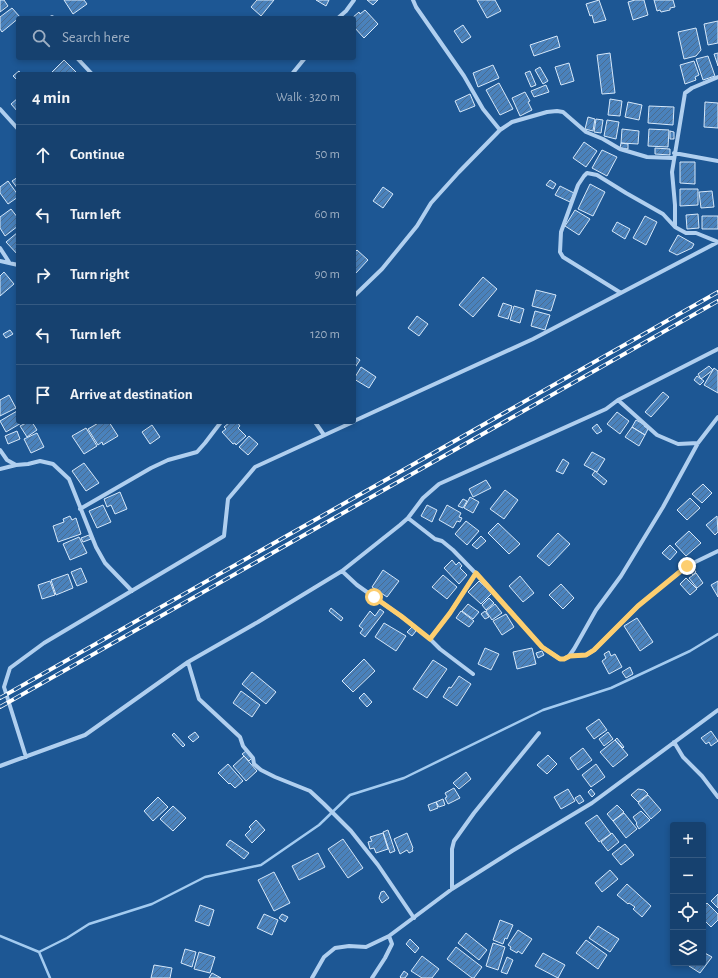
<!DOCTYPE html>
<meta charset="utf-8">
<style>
:root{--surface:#16416f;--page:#1f4874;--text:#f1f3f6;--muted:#9eafc3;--line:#355a82}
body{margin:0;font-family:"Alegreya Sans",sans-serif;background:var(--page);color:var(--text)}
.controls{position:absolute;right:12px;bottom:12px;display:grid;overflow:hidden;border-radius:4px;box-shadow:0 2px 6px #0003}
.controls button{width:36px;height:36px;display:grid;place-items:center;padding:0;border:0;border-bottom:1px solid var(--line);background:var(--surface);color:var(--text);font:20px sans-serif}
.stop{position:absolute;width:12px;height:12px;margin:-9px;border:3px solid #fdce6f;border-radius:50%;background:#fff}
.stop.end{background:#fdce6f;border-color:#fff;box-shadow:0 1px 4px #0008}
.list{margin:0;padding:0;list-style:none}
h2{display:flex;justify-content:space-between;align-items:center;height:52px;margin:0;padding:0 16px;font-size:17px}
h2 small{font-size:13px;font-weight:400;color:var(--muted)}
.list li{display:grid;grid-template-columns:26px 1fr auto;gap:12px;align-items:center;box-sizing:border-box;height:60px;padding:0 16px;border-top:1px solid var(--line)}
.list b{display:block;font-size:15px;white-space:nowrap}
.list em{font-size:13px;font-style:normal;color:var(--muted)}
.icon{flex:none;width:22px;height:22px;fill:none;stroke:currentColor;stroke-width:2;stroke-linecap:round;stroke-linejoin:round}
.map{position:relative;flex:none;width:718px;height:978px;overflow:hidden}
.search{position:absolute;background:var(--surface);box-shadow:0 2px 6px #0003;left:16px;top:16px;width:340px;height:44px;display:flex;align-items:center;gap:10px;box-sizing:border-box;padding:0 14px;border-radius:4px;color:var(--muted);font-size:15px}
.panel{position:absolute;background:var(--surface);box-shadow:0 2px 6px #0003;left:16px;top:72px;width:340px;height:352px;border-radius:4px}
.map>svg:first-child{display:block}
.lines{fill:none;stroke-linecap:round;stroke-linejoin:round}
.stream{stroke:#a3cbf0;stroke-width:2.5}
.building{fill:url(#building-hatch);stroke:#d6e8fa}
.street{stroke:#b0cfef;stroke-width:4}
.rail-casing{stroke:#fff;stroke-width:4}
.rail{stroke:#1d5794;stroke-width:2.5;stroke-dasharray:8;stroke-linecap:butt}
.route{stroke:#fdce6f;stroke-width:5}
</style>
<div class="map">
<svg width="718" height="978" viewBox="0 0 718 978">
<defs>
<pattern id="building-hatch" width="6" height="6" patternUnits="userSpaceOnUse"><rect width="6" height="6" fill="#4a82bc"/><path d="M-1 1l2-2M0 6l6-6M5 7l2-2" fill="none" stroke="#4b6c8f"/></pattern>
</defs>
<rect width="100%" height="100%" fill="#1d5794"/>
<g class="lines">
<path class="stream" d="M0,936L39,952L50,978
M39,952L67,938L89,924L152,904L205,877L261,865L319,825L350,795L404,778L543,710L611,688L690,651L718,634"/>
</g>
<path class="building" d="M0,0H4L8,6L0,12Z
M64,0H84L87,4L73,14Z
M257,0H274L261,16L251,7Z
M316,0H329L326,6Z
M367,0H378L373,5Z
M477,0H495L501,11L487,18Z
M599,0L606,20L594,23L592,15L590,16L586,4Z
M635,0H644L648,15L633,20L628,2Z
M654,0H673L675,7L670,8V10L661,12L660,10L657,11Z
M12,8L20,17L2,32L0,29V17Z
M365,10L378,24L364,38L354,27V18H352L359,12L360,14Z
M718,21V43L708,45L704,24Z
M463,25L471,37L462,43L454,31Z
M696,28L701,50L696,56L684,59L678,32Z
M557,36L560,47L534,56L530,45Z
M610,53L615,93L602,94L597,55Z
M718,53V66L714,54Z
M708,56L715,76L703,80L696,59Z
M64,60L76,72L74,74H50Z
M694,61L699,75L695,77L696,80L685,84L680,65Z
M569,63L574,81L561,85L555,67Z
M493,65L499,78L478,87L473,73Z
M540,67L548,81L543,84L535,70Z
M19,71L21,74H18V81L13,76Z
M530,71L536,85L531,87L525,73Z
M499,83L513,109L500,115L486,90Z
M546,85L549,92L534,97L531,91Z
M525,92L530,101L528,102L532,110L520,116L512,98Z
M470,94L475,106L460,112L455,101Z
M18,98V112L11,104Z
M610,99L622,101L620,116L608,115Z
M628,102L642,105L639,120L625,117Z
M705,102L718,103V128L704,127Z
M649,106L674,107L673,125L648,123Z
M588,117L595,119L593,131L585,129Z
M596,119L603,120L601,133L594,132Z
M607,120L619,122L616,139L604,136Z
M622,129L639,131L638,144L621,143Z
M649,129L669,130L668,147L648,146Z
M670,131L674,132V139H670Z
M584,142L597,151L586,167L573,158Z
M621,143L628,144V149L620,148Z
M655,148L670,149V155L655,154Z
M602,150L617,157L607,176L592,168Z
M680,162H695V184L680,183Z
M18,177V189L12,181Z
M550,180L556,184L553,189L546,185Z
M8,181L18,195V197L8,204L0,193V187Z
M590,184L605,192L593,216L578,209Z
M560,186L574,193L570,202L555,195Z
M383,187L393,194L383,208L373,201Z
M680,189H698V205L680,206Z
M712,191L714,207L701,208L699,192Z
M11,209L18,218V226L5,236L0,228V217Z
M575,210L590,219L579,235L565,226Z
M698,214L699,228L687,229L686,215Z
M645,216L657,222L646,245L633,238Z
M702,216H718V229H702Z
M617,222L630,229L625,239L612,231Z
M18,232V255L6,242Z
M678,235L694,244L692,248L677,255L669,251Z
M357,250L368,260L356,273L354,271V253Z
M4,272L14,284L0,296V276Z
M483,277L497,289L473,317L459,305Z
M536,290L556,295L551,311L532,306Z
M503,303L512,306L508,319L498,316Z
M514,306L524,309L520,323L510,320Z
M535,311L550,315L545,330L531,326Z
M417,316L428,324L419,336L408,328Z
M10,330L13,334L6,338L3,334Z
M354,356L360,360L354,369Z
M709,366L713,370L701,379L698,374Z
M361,367L376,377L369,388L354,379Z
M714,368L718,371V393L704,385Z
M697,376L704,381L700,385L694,380Z
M663,392L669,397L651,417L645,412Z
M9,395L16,408L0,416V400Z
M17,411L18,422H23L6,432L0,421Z
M617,412L629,421L620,434L607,424Z
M636,420L645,425L644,426L648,429L645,435L632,427Z
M28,422H32L37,430L27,437L20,426Z
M100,422H109L118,436L103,445L102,442L98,445L88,429Z
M230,422H237L240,426L238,428L246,436L236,445L235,443L233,444L222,432L226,429L224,427Z
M597,424L602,431L597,434L592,428Z
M152,425L160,437L150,444L142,432Z
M632,427L645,435L639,446L625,437Z
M86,428L97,446L84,454L72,436Z
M17,431L20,439L8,444L5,436Z
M37,433L44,447L31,453L24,439Z
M249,436L258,444L248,455L239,447Z
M592,452L605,459L597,472L584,465Z
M563,459L569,463L563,474L556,471Z
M84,463L99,483L86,491L72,471Z
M595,471L607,481L604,485L592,475Z
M486,480L491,488L473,497L469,489Z
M703,484L712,493L702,503L692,494Z
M505,490L518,500L504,519L490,509Z
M120,492L127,509L115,514L111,505L107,507L104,499Z
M470,497L479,502L473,513L464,508Z
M690,498L700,508L687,520L677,510Z
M463,499L467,501L463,508L458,506Z
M103,505L111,522L97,528L89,511Z
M427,505L437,510L432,522L421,516Z
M447,505L461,513L459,517L462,518L460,522L457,521L453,528L439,520Z
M70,516L72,520L76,518L81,534L58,542L53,526L64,522L63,519Z
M717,516L718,532L715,535L706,525Z
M466,521L479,531L467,545L455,534Z
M498,523L520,544L509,554L488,533Z
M689,531L701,543L686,556L675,544Z
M558,533L570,544L549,566L537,556Z
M89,535L91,539L83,542L81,538Z
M481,536L486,541L477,549L472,545Z
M79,537L87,553L70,560L63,544Z
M670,545L677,552L670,560L662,553Z
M452,560L456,565L459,562L462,566L460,568L467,575L459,584L444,568Z
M692,567L696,572L693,575L689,570Z
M81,568L87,582L77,586L71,572Z
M383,570L399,581L387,597L372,587Z
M696,573L703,583L697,588L689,578Z
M68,574L73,588L56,595L51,580Z
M443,575L457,587L447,599L432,587Z
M520,576L534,593L523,602L509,586Z
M686,578L697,589L690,595L680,584Z
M50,581L55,595L42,599L38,585Z
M479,581L492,593L481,604L468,592Z
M718,581V597L711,585Z
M561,584L574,598L563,609L549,595Z
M489,598L494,603L486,610L482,605Z
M468,604L479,612L473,619L462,611Z
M495,604L502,613L492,620L486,611Z
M331,608L343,618L341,621L329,611Z
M380,609L384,612L365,637L360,633L363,629L359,626L370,611L375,616Z
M461,611L474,621L469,627L456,618Z
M485,611L489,617L485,619L481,614Z
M506,614L514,627L502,635L493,621Z
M637,618L653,642L640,651L624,626Z
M384,623L406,636L396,651L375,637Z
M412,627L416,631L412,636L407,632Z
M485,648L499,654L491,670L478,664Z
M532,648L536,664L517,669L513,652Z
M542,651L544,655L538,658L536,653Z
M609,651L611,656L615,654L622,667L609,674L602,661L606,658L604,654Z
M364,659L375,671L353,692L342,681Z
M433,660L447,669L427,698L413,689Z
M630,667L633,674L626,678L622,672Z
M252,672L276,692L266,704L242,684Z
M459,676L471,684L457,706L443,697L449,687L451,688Z
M241,691L260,705L252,717L233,703Z
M364,693L372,702L367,707L359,698Z
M599,719L607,730L594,739L586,728Z
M711,731L718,741L711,746L709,742L706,744L701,738Z
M195,732L199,737L193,742L188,737Z
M608,732L613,739L604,746L599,739Z
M174,733L185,745L183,747L172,735Z
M617,738L624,747L623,748L615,740Z
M615,740L628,755L613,767L600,752Z
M583,748L592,760L578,770L570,758Z
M246,751L252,758L249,761L242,754Z
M548,755L557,764L547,774L537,765Z
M244,756L257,771L246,781L233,766Z
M228,764L243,781L235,788L230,783L229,784L218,773Z
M596,764L605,777L591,787L582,775Z
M466,772L471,779L459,789L453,783Z
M454,788L460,798L448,804L445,798L447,797L445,793Z
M568,789L575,801L561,809L554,797Z
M591,789L595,794L592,797L588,792Z
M638,789L644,790L648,794L638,802L631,795Z
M580,795L584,801L579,804L575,798Z
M648,795L661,810L651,819L638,803Z
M158,797L168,807L153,821L144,811Z
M443,799L445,805L439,807L436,802Z
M436,802L438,808L430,811L428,805Z
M617,805L624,812L613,821L607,814Z
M173,806L186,818L173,831L160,819Z
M641,811L650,820L639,829L636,824L637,823L633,817Z
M624,813L637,829L626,838L613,821Z
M597,815L611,834L599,842L585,823Z
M256,820L265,830L252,843L245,835L251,829L249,827Z
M388,830L395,851L390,853L383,832Z
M383,833L388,849L376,853L374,848L370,849L368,842L372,841L370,837Z
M407,833L413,848L412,849L413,851L409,853L407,850L400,854L394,839Z
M612,833L619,842L608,851L601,842Z
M343,839L363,868L348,878L328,849Z
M230,840L249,853L244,859L226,845Z
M625,844L634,855L621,865L612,854Z
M318,853L325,867L299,880L292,866Z
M610,870L618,879L602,892L595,883Z
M274,872L290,903L274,911L258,880Z
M627,884L651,906L642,917L633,909L635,907L629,903L628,904L617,895Z
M384,891L389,898L382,903L379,898L381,892Z
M718,894V908L711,901Z
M707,903L718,914V920L711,927L703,919V907Z
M200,905L214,910L209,926L195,921Z
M264,914L278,920L272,935L257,928Z
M282,914L288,917L285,922L279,918Z
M500,920L513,925L507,939L505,938L503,944L493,940Z
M598,926L619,939L610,952L589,938Z
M518,930L532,939L522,954L518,951L517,953L510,949L511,947L508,945Z
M466,933L487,950L479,960L458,943Z
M410,939L419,948L415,953L406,944Z
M586,940L607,955L598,969L576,953Z
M493,943L505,947L498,970L486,966Z
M456,947L482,967L474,978H472L447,959Z
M185,949L196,952L192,967L181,963Z
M199,952L215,957L210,973L194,969Z
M703,952L712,957L700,973L689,966L691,963H703Z
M543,953L565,965L558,978L535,966Z
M422,956L439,969L432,978H422L411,971Z
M507,957L513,960L507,974L501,972Z
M154,965L172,968L170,978H151Z
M404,971L408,974L405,978H401L400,977Z
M212,973L221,978H209Z"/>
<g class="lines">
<path class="street" d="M413,0L416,7L464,76L483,109L500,130
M52,17V18
M338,18L346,11L354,0
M77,58L92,74
M292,74L305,58
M0,109L18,129
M674,153L718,161
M718,242L696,233H686L675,227V205L672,172L685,93L692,88L718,77
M0,248L9,262
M0,261L18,265
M621,293L563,257L560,252L561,232L578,185L584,176L587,173L597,175L626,193L663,214L675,227
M354,296L382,269L417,226L431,203L459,172L500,130L512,122L547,112L557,111L563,112L586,132L603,139L620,149L647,157L673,158
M618,400L657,435L678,444L698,443
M354,421L533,339L718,242
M315,422L324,435
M0,450L7,460L16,465L28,464L40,461L53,464L69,479L96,547L105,563L132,591
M0,469L16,465
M80,509L151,468L168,460L197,452L205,443L221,422
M408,518L435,539L442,541L453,550L487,585L542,647L560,659H564L569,656L574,649L596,610L621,576L663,507L698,443L718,417
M342,571L357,585L405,619L430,639L440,649L473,674
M430,639L450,613L476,573
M569,656L586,655L594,650L638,606L687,566L718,551
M188,662L199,699L240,737L243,746L253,758L254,764L261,770L275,777L310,791L324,804L351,831L378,865L414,918
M674,742L683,757L702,776L718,797
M26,757L4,687L10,668L44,643L224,536L228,499L255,467L353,422
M0,766L85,735L188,662L258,622L342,571L400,525L408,518L423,498L439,484L606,409L618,400L718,349
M452,889V849L454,841L474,813L539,733
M312,978L324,957L335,948L349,946L366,947L389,936L452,889L512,851L592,803L718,710
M372,978L385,958L392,944L389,936"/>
<defs>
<path id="rail" d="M0,698L718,292
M0,707L718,301"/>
</defs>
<use href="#rail" class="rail-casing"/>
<use href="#rail" class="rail"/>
</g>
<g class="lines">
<path class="route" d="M374,597L401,616L430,639L450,613L476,573L542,647L560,659H564L570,656L586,655L594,650L638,606L687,566"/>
</g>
</svg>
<div class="controls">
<button>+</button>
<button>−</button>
<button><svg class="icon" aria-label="locate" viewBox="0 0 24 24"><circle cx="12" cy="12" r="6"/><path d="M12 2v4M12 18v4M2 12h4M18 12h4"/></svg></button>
<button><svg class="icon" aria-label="layers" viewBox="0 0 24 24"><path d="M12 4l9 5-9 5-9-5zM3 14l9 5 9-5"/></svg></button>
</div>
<div class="stop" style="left:374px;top:597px"></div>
<div class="stop end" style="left:687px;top:566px"></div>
<div class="search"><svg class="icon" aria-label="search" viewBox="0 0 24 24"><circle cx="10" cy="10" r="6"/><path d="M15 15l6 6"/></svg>Search here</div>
<section class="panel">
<h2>4 min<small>Walk · 320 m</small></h2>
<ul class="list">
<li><svg class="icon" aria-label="ahead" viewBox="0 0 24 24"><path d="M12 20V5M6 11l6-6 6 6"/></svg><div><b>Continue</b></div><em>50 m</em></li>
<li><svg class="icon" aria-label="left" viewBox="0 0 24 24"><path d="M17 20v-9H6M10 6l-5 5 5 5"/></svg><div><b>Turn left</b></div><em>60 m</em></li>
<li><svg class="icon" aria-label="right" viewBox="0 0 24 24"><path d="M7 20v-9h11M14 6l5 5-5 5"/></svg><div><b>Turn right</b></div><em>90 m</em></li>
<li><svg class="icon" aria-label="left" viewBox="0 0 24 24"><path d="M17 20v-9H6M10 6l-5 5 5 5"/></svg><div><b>Turn left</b></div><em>120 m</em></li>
<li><svg class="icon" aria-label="arrive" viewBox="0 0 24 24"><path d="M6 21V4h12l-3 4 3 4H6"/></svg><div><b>Arrive at destination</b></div></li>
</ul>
</section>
</div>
